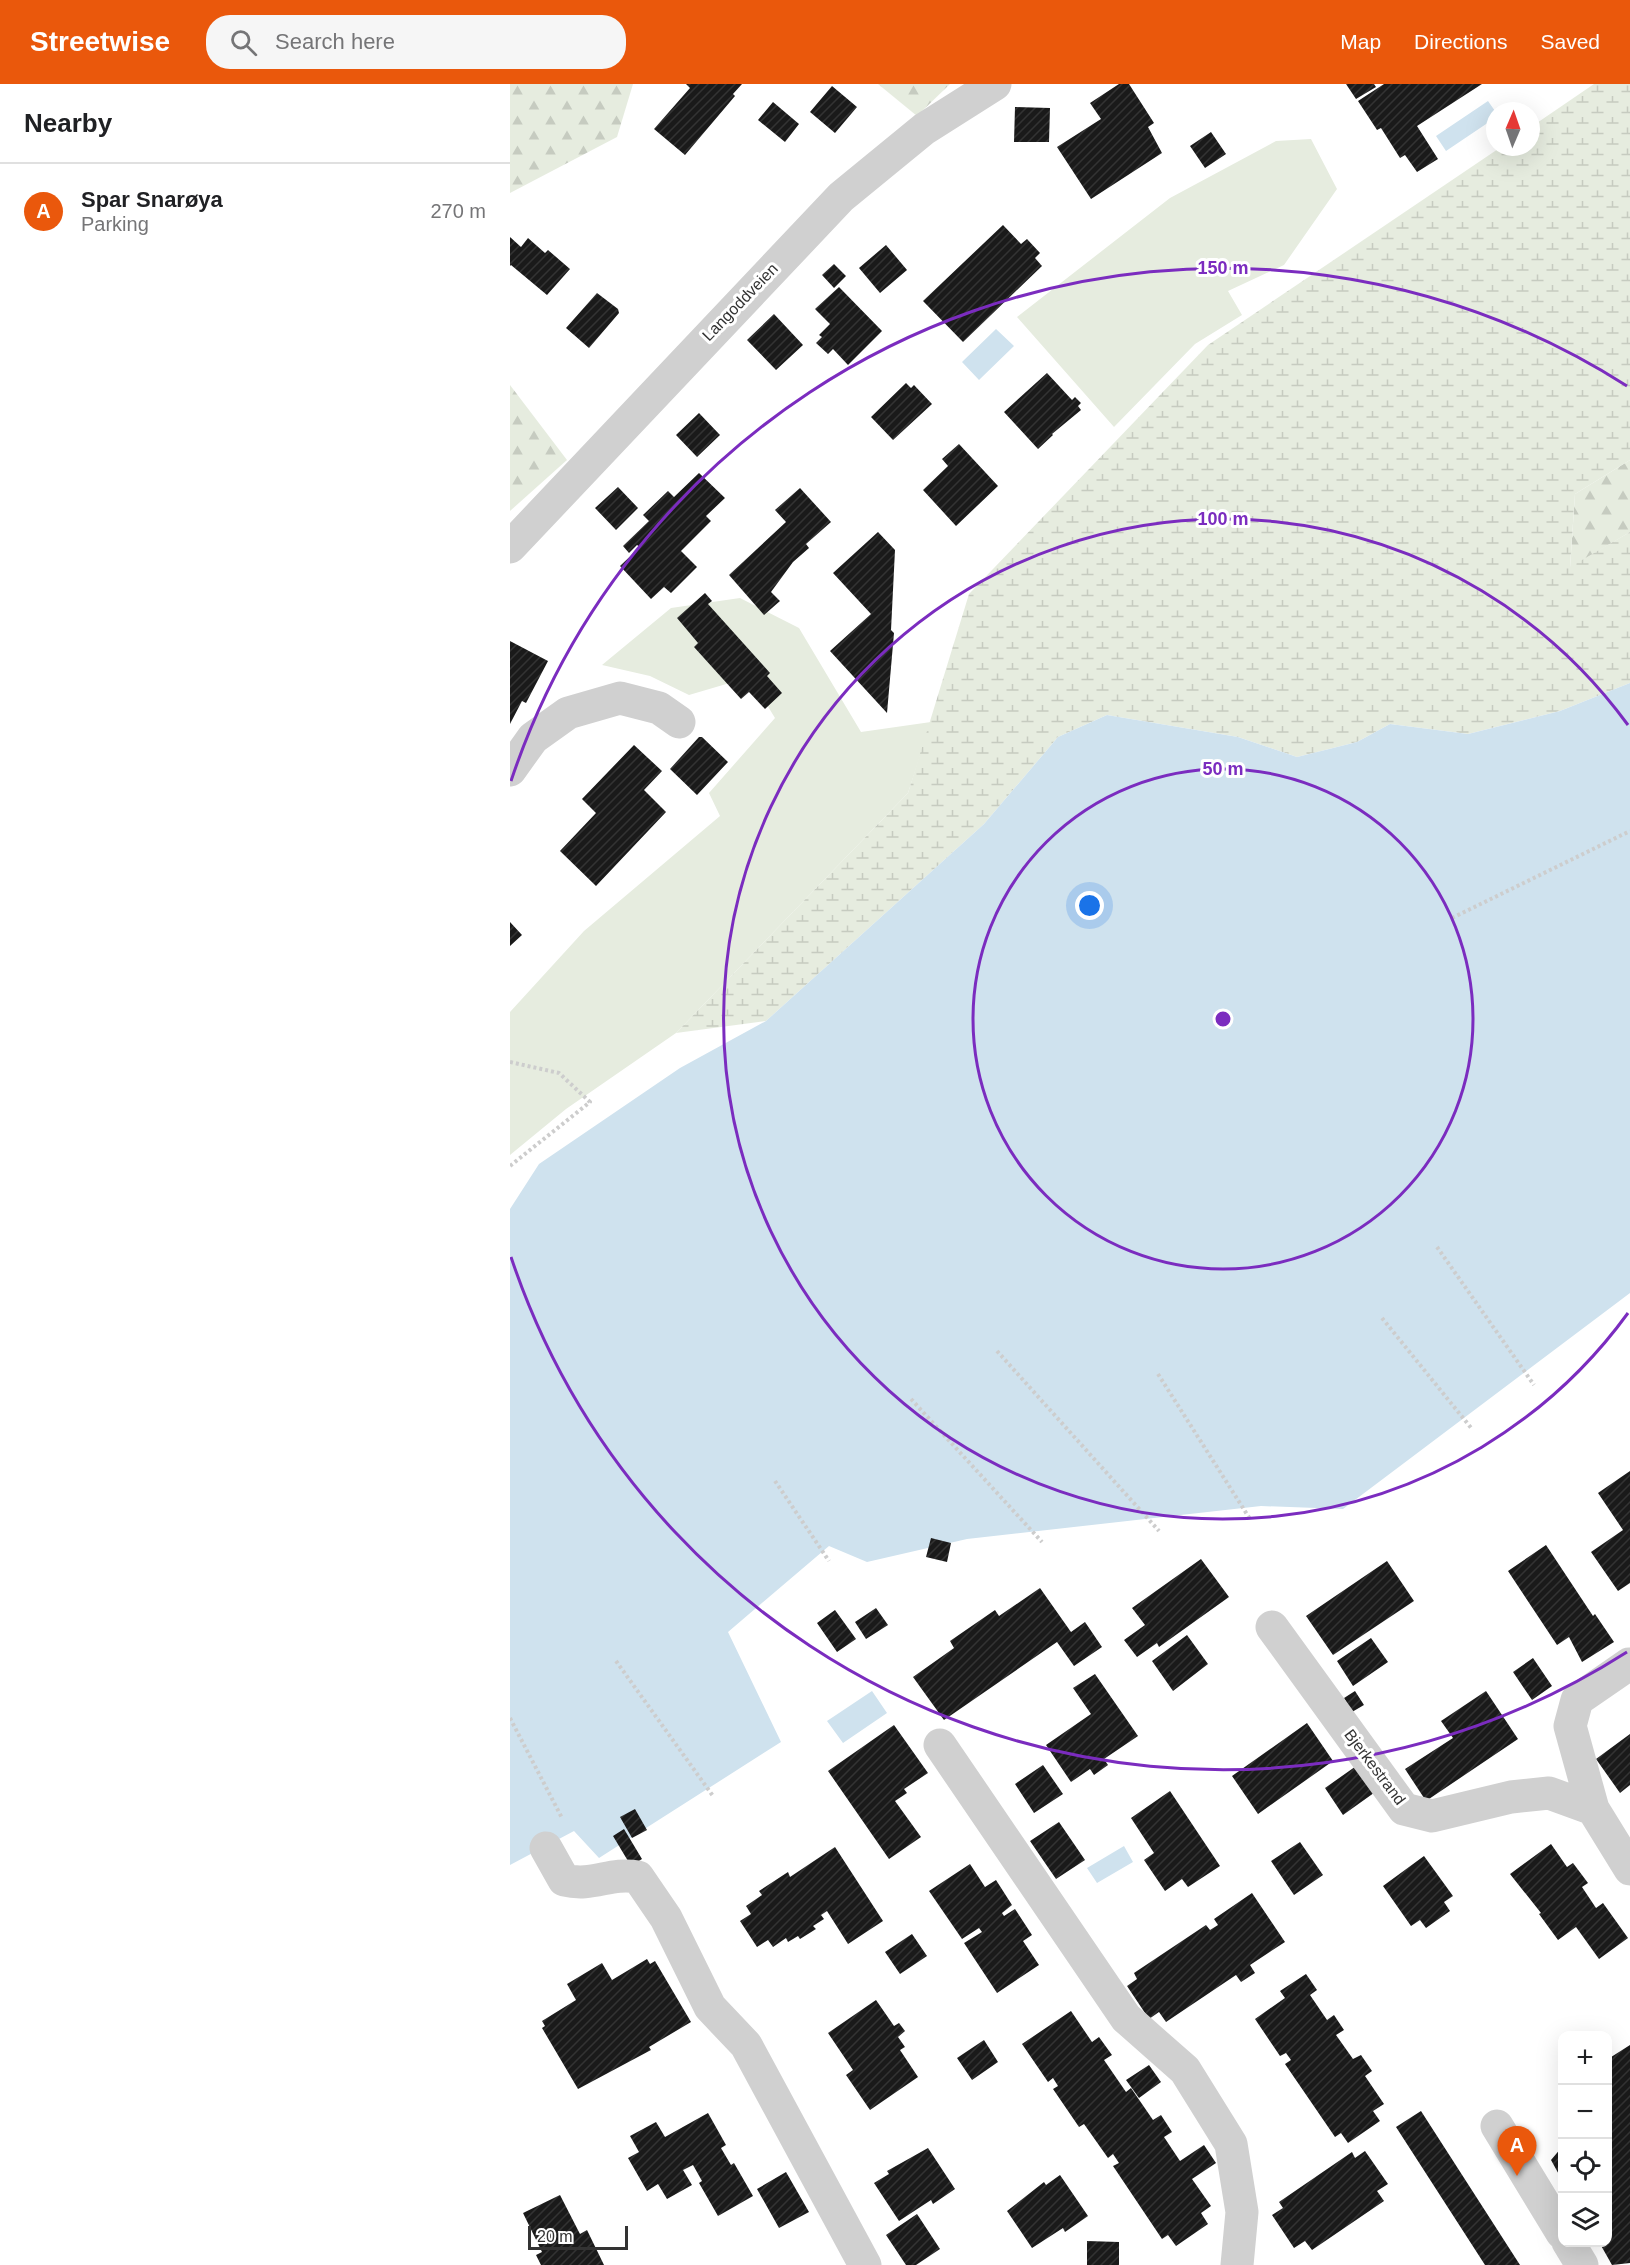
<!DOCTYPE html>
<meta charset="utf-8">
<style>
:root{--surface:#fff;--page:#f6f6f6;--text:#202124;--muted:#757577;--line:#e0e0e0;--accent:#ea580c}
body{margin:0;font-family:Arial,sans-serif;background:var(--page);color:var(--text)}
.controls{position:absolute;right:18px;bottom:18px;display:grid;overflow:hidden;border-radius:12px;box-shadow:0 6px 24px #0002}
.controls button{width:54px;height:54px;display:grid;place-items:center;padding:0;border:0;border-bottom:2px solid var(--line);background:var(--surface);color:var(--text);font:30px sans-serif}
.compass{position:absolute;left:976px;top:18px;width:54px;height:54px;border-radius:50%;background:var(--surface);box-shadow:0 6px 24px #0002;rotate:2deg}
.scale{position:absolute;left:18px;bottom:15px;width:100px;box-sizing:border-box;padding-left:6px;border:3px solid #333;border-top:0;font-size:16px;line-height:21px;white-space:nowrap;color:#333;-webkit-text-stroke:4px #fff;paint-order:stroke}
.you{position:absolute;left:580px;top:822px;width:21px;height:21px;margin:-15px;border:4px solid #fff;border-radius:50%;background:#1a73e8;box-shadow:0 0 0 9px #1a73e833}
.badge{display:grid;place-items:center;width:39px;height:39px;border-radius:50%;background:var(--accent);color:#fff;font-size:20px;font-weight:700}
.pin{position:absolute;translate:-50% -50px;filter:drop-shadow(0 2px 3px #0008)}
.pin::after{content:'';position:absolute;top:32px;width:21px;height:18px;background:inherit;clip-path:polygon(0 0,100% 0,50% 100%)}
.list{margin:0;padding:0;list-style:none}
h2{display:flex;justify-content:space-between;align-items:center;height:78px;margin:0;padding:0 24px;font-size:26px}
h2 small{font-size:20px;font-weight:400;color:var(--muted)}
.list li{display:grid;grid-template-columns:39px 1fr auto;gap:18px;align-items:center;box-sizing:border-box;height:96px;padding:0 24px;border-top:2px solid var(--line)}
.list b{display:block;font-size:22px;white-space:nowrap}
.list p{margin:0;font-size:20px;white-space:nowrap;color:var(--muted)}
.list em{font-size:20px;font-style:normal;color:var(--muted)}
.icon{flex:none;width:33px;height:33px;fill:none;stroke:currentColor;stroke-width:2;stroke-linecap:round;stroke-linejoin:round}
.map{position:relative;flex:none;width:1120px;height:2181px;overflow:hidden}
header{display:flex;align-items:center;gap:36px;box-sizing:border-box;height:84px;padding:0 30px;background:var(--accent);color:#fff}
header strong{font-size:28px}
nav{display:flex;gap:33px;margin-inline-start:auto;font-size:21px}
.search{width:420px;height:54px;background:var(--page);display:flex;align-items:center;gap:15px;box-sizing:border-box;padding:0 21px;border-radius:24px;color:var(--muted);font-size:22px}
main{display:flex}
aside{flex:1;background:var(--surface)}
.map>svg:first-child{display:block}
.grass{fill:#e6ecdf}
.forest{fill:url(#forest-firs)}
.wetland{fill:url(#wetland-marsh)}
.water{fill:#cfe2ee}
.building{fill:url(#building-hatch)}
.lines{fill:none;stroke-linecap:round;stroke-linejoin:round}
.path{stroke:#cdcdcd;stroke-width:4;stroke-dasharray:3 3;stroke-linecap:butt}
.minor{stroke:#d0d0d0;stroke-width:33}
.ring{fill:none;stroke:#7b2cbf;stroke-width:3}
.labels{text-anchor:middle;dominant-baseline:central;stroke-width:6;stroke-linejoin:round;paint-order:stroke}
.street-label{font-size:16px;fill:#333;stroke:#fff}
.centre{fill:#7b2cbf;stroke:#fff;stroke-width:3}
.ring-label{font-size:18px;text-anchor:middle;font-weight:bold;fill:#7b2cbf;stroke:#fff;stroke-width:6;stroke-linejoin:round;paint-order:stroke}
</style>
<header>
<strong>Streetwise</strong>
<div class="search"><svg class="icon" aria-label="search" viewBox="0 0 24 24"><circle cx="10" cy="10" r="6"/><path d="M15 15l6 6"/></svg>Search here</div>
<nav><a>Map</a><a>Directions</a><a>Saved</a></nav>
</header>
<main>
<aside>
<h2>Nearby<small></small></h2>
<ul class="list">
<li><span class="badge">A</span><div><b>Spar Snarøya</b><p>Parking</p></div><em>270 m</em></li>
</ul>
</aside>
<div class="map">
<svg width="1120" height="2181" viewBox="0 0 1120 2181">
<defs>
<pattern id="forest-firs" width="22" height="20" patternUnits="userSpaceOnUse" patternTransform="scale(1.5)"><rect width="22" height="20" fill="#e6ecdf"/><path d="M5 1l3.5 6h-7zM16 11l3.5 6h-7z" fill="#c6cbc0"/></pattern>
<pattern id="wetland-marsh" width="20" height="14" patternUnits="userSpaceOnUse" patternTransform="scale(1.5)"><rect width="20" height="14" fill="#e6ecdf"/><path d="M1 5h8M5 5V1M11 12h8M15 12V8" fill="none" stroke="#c6cbc0"/></pattern>
<pattern id="building-hatch" width="6" height="6" patternUnits="userSpaceOnUse" patternTransform="scale(1.5)"><rect width="6" height="6" fill="#1a1a1a"/><path d="M-1 1l2-2M0 6l6-6M5 7l2-2" fill="none" stroke="#333"/></pattern>
</defs>
<rect width="100%" height="100%" fill="#fff"/>
<path class="grass" d="M801,55L827,105L774,181L718,207L732,231L685,260L604,343L507,233L660,114L766,57Z
M230,514L289,544L351,648L421,638L398,709L166,949L56,1025L0,1071V928L74,847L210,732L199,709L265,634L240,593L179,611L140,592L92,581L161,524Z"/>
<path class="forest" d="M0,0H123L107,53L0,109Z
M368,0H440L407,32Z
M0,301L57,376L0,427Z
M1120,376V448L1060,484L1065,410Z"/>
<path class="wetland" d="M1084,0H1120V376L1065,410L1060,483L1120,448V599L1050,627L958,650L880,640L847,658L787,673L728,653L597,631L548,653L474,740L256,937L166,949L398,709L459,510L698,261L991,63H1021V43Z"/>
<path class="water" d="M978,17L985,27V34L936,67L926,52Z
M486,245L504,262L469,296L452,278Z
M1120,599V1209L833,1425L751,1422L457,1455L357,1478L319,1462L218,1548L271,1658L89,1774L64,1747L0,1781V1125L29,1080L170,984L256,937L474,740L548,653L597,631L728,653L787,673L847,658L880,640L958,650L1050,627Z
M362,1607L377,1629L333,1659L317,1637Z
M614,1762L623,1778L587,1799L577,1784Z"/>
<path class="building" d="M176,0H232L223,10L225,12L175,71L144,45L180,4Z
M609,0H619L644,39L638,43L652,69L581,115L547,63L591,35L580,19Z
M836,0H864L866,3L846,15Z
M874,0H972L907,42L928,75L907,88L895,71L890,74L871,44L867,46L848,17Z
M322,2L347,23L325,49L300,28Z
M263,18L289,40L275,58L248,36Z
M505,23L540,24L539,58H504Z
M701,48L716,70L695,84L680,62Z
M493,141L511,160L517,155L530,169L525,174L532,182L453,258L413,217Z
M0,153L11,163L18,154L35,169L38,166L60,185L37,211L1,181L0,182Z
M376,161L397,186L370,209L349,184Z
M324,180L336,192L324,204L312,191Z
M329,203L372,247L338,281L323,265L318,270L306,259L312,253L309,251L320,240L305,225Z
M87,209L108,225L109,229L79,264L56,244Z
M264,230L293,261L266,286L237,256Z
M537,289L562,316L565,313L571,319L568,322L571,326L542,350L543,351L528,365L494,328Z
M396,299L401,304L404,301L422,320L383,356L361,333Z
M189,329L210,351L187,373L166,351Z
M449,360L488,402L446,442L413,406L438,382L432,375Z
M189,389L215,414L196,432L201,437L171,467L187,483L161,509L154,503L141,515L110,482L130,463L127,461L119,469L113,462L139,437L133,431L158,407L164,413Z
M108,403L128,424L106,446L85,424Z
M290,404L321,438L296,460L299,464L283,478L261,508L270,517L254,531L219,491L276,438L265,426Z
M368,448L385,466L381,546L384,549L377,629L320,567L361,530L323,489Z
M195,509L202,517L198,520L260,589L257,592L272,609L255,625L239,608L231,615L184,563L188,559L167,534Z
M0,557L38,577L16,619L12,617L0,640Z
M189,653H192L218,678L187,711L160,685Z
M124,661L152,687L134,706L156,728L86,802L50,767L86,729L72,715Z
M0,838L12,851L0,862Z
M1120,1387V1499L1108,1507L1081,1468L1113,1446L1088,1409Z
M421,1454L441,1459L437,1478L416,1473Z
M1036,1461L1083,1532L1085,1530L1104,1558L1072,1578L1059,1553L1047,1561L998,1487Z
M691,1475L719,1513L649,1563L647,1559L627,1573L614,1556L635,1541L622,1524Z
M877,1477L904,1517L823,1571L796,1532Z
M530,1504L561,1548L575,1538L592,1563L564,1582L547,1558L434,1636L403,1593L444,1564L440,1557L485,1526L489,1532Z
M366,1524L378,1541L356,1555L345,1538Z
M325,1526L346,1555L327,1568L307,1539Z
M677,1551L698,1580L663,1607L642,1577Z
M861,1554L878,1578L843,1602L827,1577Z
M1023,1574L1042,1602L1022,1616L1003,1588Z
M585,1590L628,1652L594,1675L598,1681L584,1691L580,1685L561,1698L536,1661L581,1630L563,1604Z
M845,1607L854,1621L842,1628L834,1614Z
M976,1607L1008,1655L916,1717L895,1685L943,1654L931,1637Z
M797,1639L823,1677L748,1730L722,1692Z
M384,1641L418,1689L394,1705L397,1709L385,1717L411,1753L379,1775L318,1687Z
M1120,1650V1701L1110,1709L1086,1675Z
M849,1680L868,1706L833,1731L815,1704Z
M533,1681L553,1710L524,1729L505,1700Z
M660,1707L710,1782L678,1803L672,1795L655,1807L634,1776L644,1769L621,1734Z
M125,1725L137,1746L122,1754L110,1733Z
M549,1738L575,1776L546,1795L520,1757Z
M114,1745L132,1775L121,1782L103,1752Z
M790,1758L813,1791L784,1811L761,1777Z
M1041,1760L1057,1783L1063,1779L1078,1799L1072,1803L1086,1824L1093,1819L1118,1854L1089,1875L1066,1843L1048,1856L1029,1830L1031,1829L1000,1790Z
M325,1763L373,1837L338,1860L317,1827L311,1831L314,1835L303,1842L306,1845L290,1855L288,1852L278,1858L276,1854L263,1863L258,1856L247,1863L230,1837L241,1830L236,1822L252,1811L249,1807L278,1788L280,1793Z
M914,1772L943,1812L934,1818L940,1827L916,1844L910,1836L901,1842L873,1802Z
M460,1780L475,1803L486,1796L502,1821L492,1829L494,1832L505,1825L522,1851L513,1857L529,1881L487,1909L454,1859L472,1848L469,1844L452,1855L419,1807Z
M742,1809L775,1858L740,1881L745,1889L731,1898L726,1891L656,1938L649,1928L639,1935L617,1902L627,1895L624,1889L696,1841L700,1846L708,1841L704,1835Z
M402,1850L417,1872L390,1890L375,1868Z
M137,1875L140,1880L145,1877L181,1938L139,1963L141,1966L68,2005L32,1944L35,1942L32,1937L66,1916L57,1900L92,1879L102,1896Z
M796,1890L807,1906L800,1911L817,1936L824,1931L834,1946L826,1951L843,1975L851,1971L862,1987L855,1992L874,2020L863,2027L870,2037L838,2059L831,2049L825,2053L775,1980L781,1976L776,1969L770,1972L745,1935L775,1914L770,1907Z
M366,1916L384,1942L389,1939L395,1947L388,1953L395,1963L390,1966L408,1993L360,2026L336,1991L343,1986L318,1949Z
M561,1927L582,1958L589,1953L602,1971L594,1976L616,2008L621,2004L643,2036L651,2031L662,2048L654,2053L670,2077L694,2061L706,2079L682,2095L701,2122L691,2129L698,2140L666,2162L658,2151L652,2155L603,2082L609,2079L603,2070L598,2074L574,2040L569,2043L543,2005L548,2002L543,1994L538,1998L512,1960Z
M474,1956L488,1978L462,1996L447,1974Z
M1120,1961V2179L1102,2181L1089,2158H1098V1975Z
M639,1981L651,1998L629,2014L616,1996Z
M911,2027L1010,2181H975L886,2043Z
M198,2029L216,2061L211,2064L221,2081L224,2079L243,2112L208,2132L189,2099L192,2097L183,2081L173,2086L182,2101L157,2115L148,2100L137,2107L118,2074L129,2068L120,2052L146,2038L155,2053Z
M1052,2063V2096L1041,2076Z
M418,2064L445,2105L423,2120L421,2116L389,2137L364,2099L379,2090L377,2087Z
M855,2067L878,2100L867,2107L874,2117L802,2166L795,2157L784,2164L762,2131L773,2124L769,2118L842,2068L845,2074Z
M276,2088L299,2128L269,2144L247,2105Z
M550,2091L578,2132L555,2148L553,2144L522,2164L497,2127L534,2098L536,2101Z
M50,2111L70,2150L77,2146L94,2181H31L26,2171L32,2168L13,2129Z
M407,2130L430,2165L406,2181H396L376,2151Z
M577,2157L609,2158V2181H577Z"/>
<g class="lines">
<path class="path" d="M942,834L1120,747
M0,978L49,989L80,1018L0,1082
M927,1163L1024,1301
M872,1234L962,1345
M487,1267L649,1447
M648,1290L740,1435
M401,1315L532,1458
M265,1397L319,1477
M106,1577L203,1712
M0,1634L52,1734"/>
<path class="minor" d="M0,463L331,113L414,45L485,0
M0,686L23,654L58,629L110,614L149,624L169,638
M762,1543L894,1725L922,1732L1001,1713L1039,1709L1083,1725
M1119,1580L1067,1616L1060,1642L1083,1725L1120,1785
M430,1661L616,1934L675,1986L721,2060L732,2128L727,2181
M36,1764L54,1796C84,1803 99,1788 128,1793L156,1834L200,1923L236,1961L355,2181
M987,2042L1052,2149
M1058,2158L1072,2181"/>
</g>
<g class="ring">
<circle cx="713" cy="935" r="250"/>
<path d="M1118 1229A500 500 0 1 1 1118 641"/>
<path d="M1117 1568A751 751 0 0 1 1 1173M1 697A751 751 0 0 1 1117 302"/>
</g>
<g class="labels">
<g class="street-label">
<text transform="translate(230 218) rotate(-46)">Langoddveien</text>
<text transform="translate(865 1683) rotate(53)">Bjerkestrand</text>
</g>
</g>
<circle cx="713" cy="935" r="9" class="centre"/>
<g class="ring-label">
<text x="713" y="190">150 m</text>
<text x="713" y="441">100 m</text>
<text x="713" y="691">50 m</text>
</g>
</svg>
<div class="controls">
<button>+</button>
<button>−</button>
<button><svg class="icon" aria-label="locate" viewBox="0 0 24 24"><circle cx="12" cy="12" r="6"/><path d="M12 2v4M12 18v4M2 12h4M18 12h4"/></svg></button>
<button><svg class="icon" aria-label="layers" viewBox="0 0 24 24"><path d="M12 4l9 5-9 5-9-5zM3 14l9 5 9-5"/></svg></button>
</div>
<svg class="compass" viewBox="-18 -18 36 36"><path d="M0-13l5 13h-10z" fill="#e53935"/><path d="M0 13l5-13h-10z" fill="#757577"/></svg>
<div class="scale">20 m</div>
<div class="you"></div>
<div class="pin badge" style="left:1007px;top:2092px">A</div>
</div>
</main>
